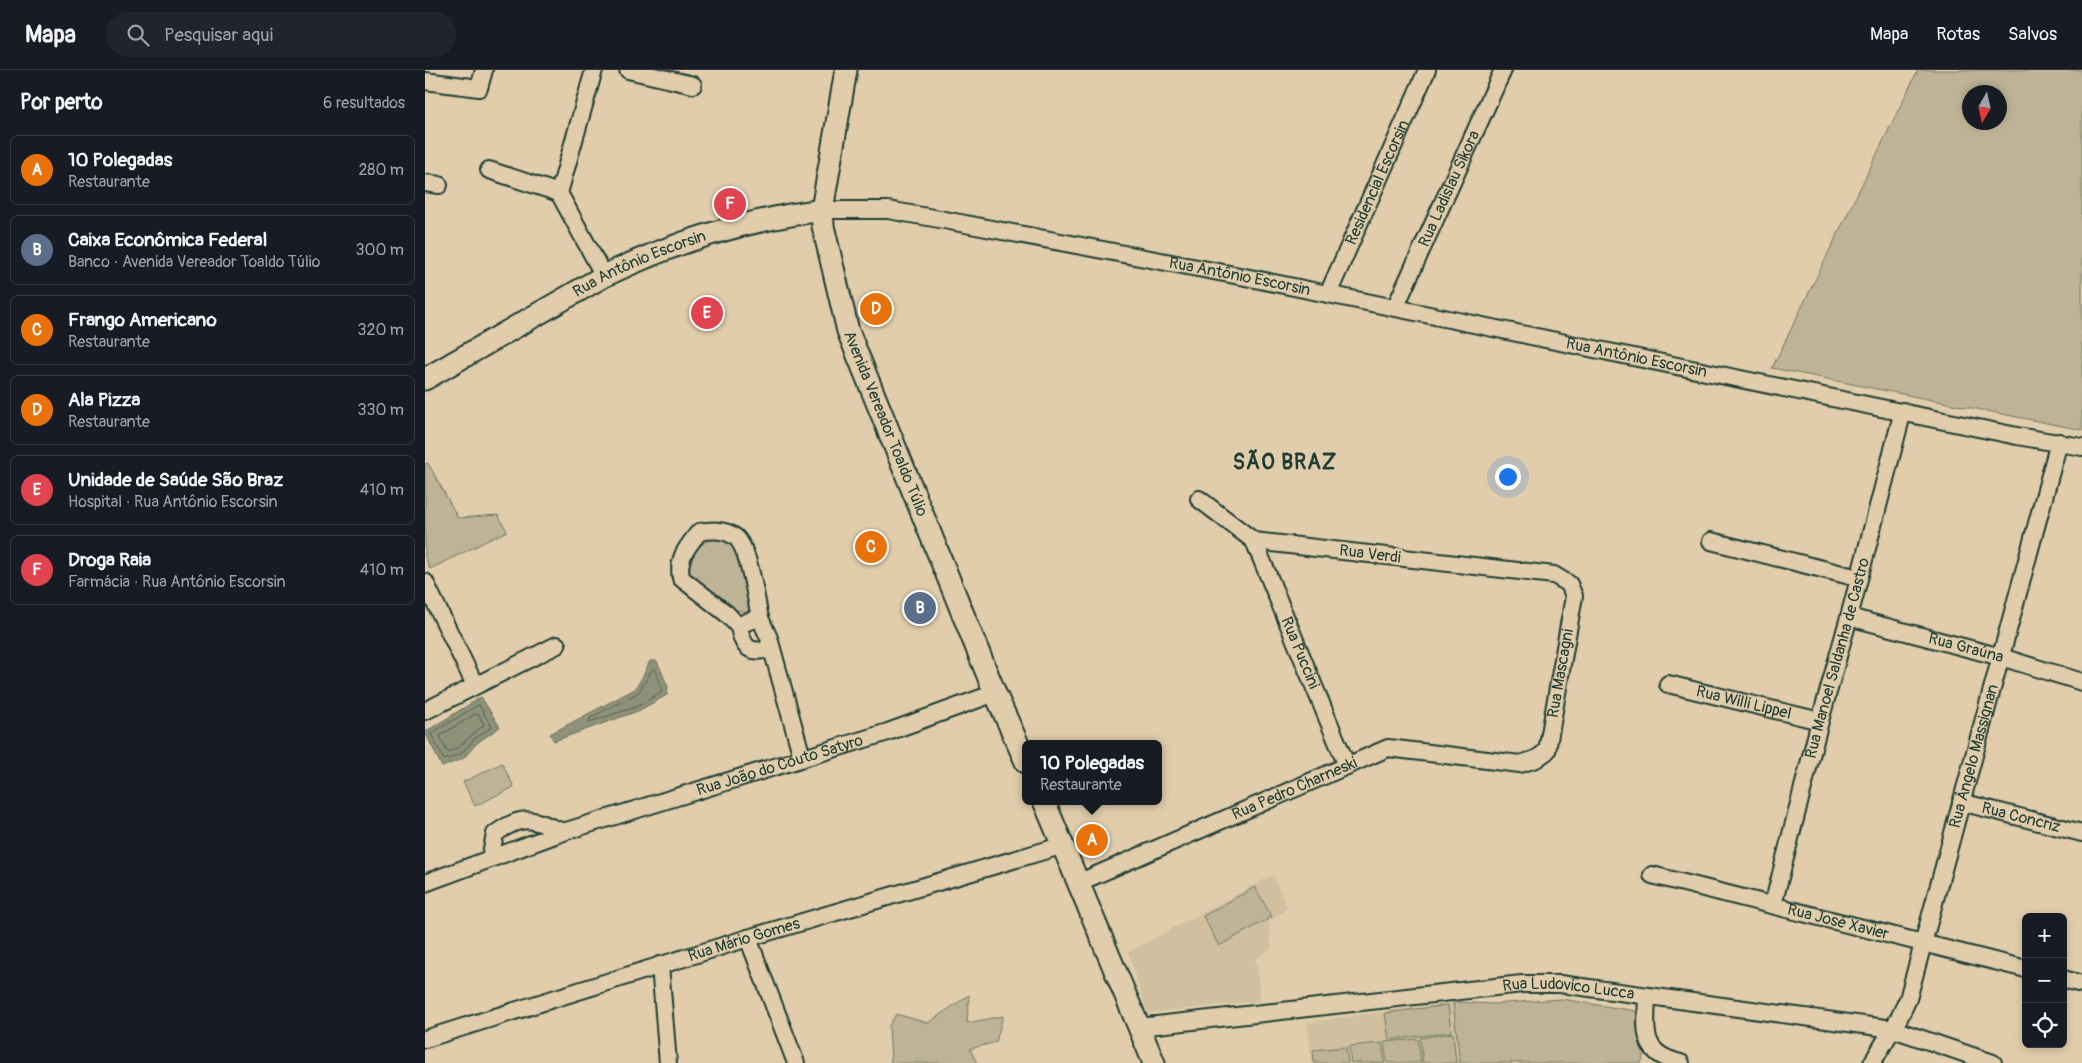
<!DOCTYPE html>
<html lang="pt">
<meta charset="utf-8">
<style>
:root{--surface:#171b24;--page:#20242c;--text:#f1f3f6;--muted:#9ea1a6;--line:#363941;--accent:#db2777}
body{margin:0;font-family:Pangolin,sans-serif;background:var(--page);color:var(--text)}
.controls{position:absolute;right:15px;bottom:15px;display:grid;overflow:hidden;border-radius:8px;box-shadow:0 2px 8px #0003}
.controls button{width:45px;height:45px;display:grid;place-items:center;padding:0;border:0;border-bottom:1px solid var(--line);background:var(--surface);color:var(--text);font:25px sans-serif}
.compass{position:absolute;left:1537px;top:15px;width:45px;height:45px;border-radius:50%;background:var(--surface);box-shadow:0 2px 8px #0003;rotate:189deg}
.you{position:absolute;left:1082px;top:406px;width:18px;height:18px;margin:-12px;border:4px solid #fff;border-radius:50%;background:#1a73e8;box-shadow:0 0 0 8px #1a73e833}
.badge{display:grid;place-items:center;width:32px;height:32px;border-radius:50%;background:var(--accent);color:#fff;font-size:16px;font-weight:700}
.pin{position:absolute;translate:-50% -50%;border:2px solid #fff;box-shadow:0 1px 5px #0006}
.popup{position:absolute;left:597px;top:670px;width:140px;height:65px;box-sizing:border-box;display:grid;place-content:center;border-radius:8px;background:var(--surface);filter:drop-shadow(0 1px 4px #0005);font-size:16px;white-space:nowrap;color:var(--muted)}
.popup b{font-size:19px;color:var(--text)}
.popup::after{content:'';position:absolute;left:50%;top:100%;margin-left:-10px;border:10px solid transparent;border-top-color:var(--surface)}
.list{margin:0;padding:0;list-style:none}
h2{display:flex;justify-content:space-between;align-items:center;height:65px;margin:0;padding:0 20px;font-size:21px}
h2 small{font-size:16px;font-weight:400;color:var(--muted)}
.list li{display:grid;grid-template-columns:32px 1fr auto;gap:15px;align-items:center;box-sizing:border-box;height:70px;margin:0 10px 10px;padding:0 10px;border:1px solid var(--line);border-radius:8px}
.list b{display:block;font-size:19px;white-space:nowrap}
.list p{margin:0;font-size:16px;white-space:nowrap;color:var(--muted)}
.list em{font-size:16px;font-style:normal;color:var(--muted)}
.icon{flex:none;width:28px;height:28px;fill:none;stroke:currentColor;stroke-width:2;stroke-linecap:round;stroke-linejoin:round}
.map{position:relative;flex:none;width:1657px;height:993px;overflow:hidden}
header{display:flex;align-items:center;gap:30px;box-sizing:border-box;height:70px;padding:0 25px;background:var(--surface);border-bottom:1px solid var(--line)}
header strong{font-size:24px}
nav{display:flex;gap:28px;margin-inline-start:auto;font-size:18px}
.search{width:350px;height:45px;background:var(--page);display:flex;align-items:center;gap:12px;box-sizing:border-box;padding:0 18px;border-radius:28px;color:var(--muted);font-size:19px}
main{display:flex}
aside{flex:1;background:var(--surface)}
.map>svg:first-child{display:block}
.built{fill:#d0c0a0}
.green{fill:#beb396;stroke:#6e7865;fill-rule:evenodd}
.water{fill:#8f9179;stroke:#626f5d}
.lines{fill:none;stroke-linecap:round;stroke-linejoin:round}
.shore{stroke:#4c5f50;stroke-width:1}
.minor-casing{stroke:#1f3d34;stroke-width:20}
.major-casing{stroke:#1f3d34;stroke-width:25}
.minor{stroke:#e1cdab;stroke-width:16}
.major{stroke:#e1cdab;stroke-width:21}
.labels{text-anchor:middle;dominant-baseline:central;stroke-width:5;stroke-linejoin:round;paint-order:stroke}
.street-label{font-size:16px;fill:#1f3d34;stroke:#e1cdab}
.district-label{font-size:21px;font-weight:bold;letter-spacing:1px;fill:#1f3d34;stroke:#e1cdab}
</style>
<header>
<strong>Mapa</strong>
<div class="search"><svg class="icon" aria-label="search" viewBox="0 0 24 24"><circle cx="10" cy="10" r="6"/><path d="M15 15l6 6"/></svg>Pesquisar aqui</div>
<nav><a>Mapa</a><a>Rotas</a><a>Salvos</a></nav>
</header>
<main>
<aside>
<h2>Por perto<small>6 resultados</small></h2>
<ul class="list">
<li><span class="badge" style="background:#e8710a">A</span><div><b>10 Polegadas</b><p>Restaurante</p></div><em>280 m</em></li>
<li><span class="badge" style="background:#5c6f8a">B</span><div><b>Caixa Econômica Federal</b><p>Banco · Avenida Vereador Toaldo Túlio</p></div><em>300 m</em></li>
<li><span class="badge" style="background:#e8710a">C</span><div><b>Frango Americano</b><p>Restaurante</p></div><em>320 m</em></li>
<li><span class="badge" style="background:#e8710a">D</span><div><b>Ala Pizza</b><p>Restaurante</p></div><em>330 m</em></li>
<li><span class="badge" style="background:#e0444e">E</span><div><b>Unidade de Saúde São Braz</b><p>Hospital · Rua Antônio Escorsin</p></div><em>410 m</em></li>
<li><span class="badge" style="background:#e0444e">F</span><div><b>Droga Raia</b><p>Farmácia · Rua Antônio Escorsin</p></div><em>410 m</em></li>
</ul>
</aside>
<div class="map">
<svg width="1657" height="993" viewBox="0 0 1657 993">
<rect width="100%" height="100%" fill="#e1cdab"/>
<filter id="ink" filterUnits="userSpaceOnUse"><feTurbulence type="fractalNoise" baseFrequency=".02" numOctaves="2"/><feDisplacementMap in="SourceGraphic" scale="10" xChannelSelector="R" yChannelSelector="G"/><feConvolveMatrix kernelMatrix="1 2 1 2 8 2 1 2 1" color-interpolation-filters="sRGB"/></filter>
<g filter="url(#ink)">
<path class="built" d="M848,805L862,838L844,852L846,879L831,889L835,931L722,943L703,882Z
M1028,932L1035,993H887L882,952Z"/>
<path class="green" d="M1493,0H1657V360L1347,298ZM1544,22H1574V52H1544Z
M3,393L33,448L73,445L82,461L5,499L0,487V394Z
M287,467L315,477L332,544L311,540L264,513L262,486Z
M77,693L89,717L50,736L38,712Z
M830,817L847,847L794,876L778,846Z
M544,925L542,953L578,946L571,972L545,979L552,993H466L464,956L471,944L503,953Z
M1136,929L1211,941L1218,989L1216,993H1035L1028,932L1068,934Z
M1023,935L1026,962L964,970L960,943Z
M1028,963L1031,993H998L995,968Z
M993,969L996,993H962L959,972Z
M957,973L960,993H926L924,976Z
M921,977L923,993H889L888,980Z"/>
<path class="water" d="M225,591H232L243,617L242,625L213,641L129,671L125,664L210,619L218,606Z
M56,627L75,657L52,673L39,688L17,697L0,662Z"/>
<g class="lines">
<path class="shore" d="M228,599L231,600L237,622L211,637L164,652L165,648L213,623Z
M54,635L67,657L49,669L36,684L19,690L6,664Z
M51,644L54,645L59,655C48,663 33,681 22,682L15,666Z"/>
<defs>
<g id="minor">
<path d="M169,0L134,123L179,206"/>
<path d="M203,0L268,15"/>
<path d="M0,11L54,18L59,0"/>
<path d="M64,100L134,123"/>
<path d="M0,113L14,115"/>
<path id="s1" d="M397,140H463L514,149L820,207L1592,366L1657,377"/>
<path id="s2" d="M903,224L1002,0"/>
<path id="s3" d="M970,238L1078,0"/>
<path id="s4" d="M829,471L922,696"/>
<path d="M1286,471L1433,508"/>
<path d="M0,512L50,615"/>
<path id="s5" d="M1424,547L1576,587L1657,612"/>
<path d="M314,557L302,544L256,508C252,488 262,477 274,462C286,460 298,459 309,466C324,475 331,530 335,548"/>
<path d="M347,579C324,583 319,580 314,557L321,552L335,548L344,568L377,687"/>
<path id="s6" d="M1243,614L1395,651"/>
<path d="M0,641L132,575"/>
<path id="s7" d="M1536,732L1657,763"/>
<path d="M65,789L70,764C98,743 107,749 138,762"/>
<path id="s8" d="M1227,805L1601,899"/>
<path id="s9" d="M655,812L963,678L1095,694L1111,689L1122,681L1149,526L1144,514L1129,505L829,471L774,429"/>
<path id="s10" d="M0,813L138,762L463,662L570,623"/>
<path id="s11" d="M1348,835L1395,651L1424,547L1478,341"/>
<path d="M323,868L371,993"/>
<path d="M235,895L243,993"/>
<path d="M1638,909L1657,914"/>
<path d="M1222,926C1221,960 1215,984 1256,993"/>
<path id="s12" d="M714,957L1097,914H1135L1468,959L1568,993"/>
<path id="s13" d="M0,969L323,868L639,775"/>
<path id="s14" d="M1447,993L1474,948L1483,929L1634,372"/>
</g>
<g id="major">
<path id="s15" d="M421,0L397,140L398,156L423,261L570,623L601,692"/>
<path id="s16" d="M0,309L179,206C252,171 317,151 397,140"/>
<path d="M619,731L729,993"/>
</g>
</defs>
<use href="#minor" class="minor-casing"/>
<use href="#major" class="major-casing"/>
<use href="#minor" class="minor"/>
<use href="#major" class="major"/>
</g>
</g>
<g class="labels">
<g class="street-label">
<text stroke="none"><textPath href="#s2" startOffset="122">Residencial Escorsin</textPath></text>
<text stroke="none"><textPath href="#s3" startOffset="131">Rua Ladislau Sikora</textPath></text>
<text stroke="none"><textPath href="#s16" startOffset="244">Rua Antônio Escorsin</textPath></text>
<text stroke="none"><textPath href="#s1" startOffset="424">Rua Antônio Escorsin</textPath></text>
<text stroke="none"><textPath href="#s1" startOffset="829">Rua Antônio Escorsin</textPath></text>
<text stroke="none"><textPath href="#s15" startOffset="366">Avenida Vereador Toaldo Túlio</textPath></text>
<text transform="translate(945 484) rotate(7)">Rua Verdi</text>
<text stroke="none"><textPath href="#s5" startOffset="121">Rua Graúna</textPath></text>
<text stroke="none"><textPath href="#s4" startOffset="121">Rua Puccini</textPath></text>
<text stroke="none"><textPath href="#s11" startOffset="255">Rua Manoel Saldanha de Castro</textPath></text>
<text stroke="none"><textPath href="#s9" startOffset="578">Rua Mascagni</textPath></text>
<text stroke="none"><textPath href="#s6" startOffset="78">Rua Willi Lippel</textPath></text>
<text stroke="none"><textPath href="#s14" startOffset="325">Rua Ângelo Massignan</textPath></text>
<text stroke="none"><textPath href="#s10" startOffset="374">Rua João do Couto Satyro</textPath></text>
<text stroke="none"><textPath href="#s9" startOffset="234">Rua Pedro Charneski</textPath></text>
<text stroke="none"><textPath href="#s7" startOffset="62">Rua Concriz</textPath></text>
<text stroke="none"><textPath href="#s8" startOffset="192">Rua José Xavier</textPath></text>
<text stroke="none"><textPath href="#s13" startOffset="334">Rua Mário Gomes</textPath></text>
<text stroke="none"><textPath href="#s12" startOffset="432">Rua Ludovico Lucca</textPath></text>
</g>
<g class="district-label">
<text x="860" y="392">SÃO BRAZ</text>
</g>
</g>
</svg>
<div class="controls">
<button>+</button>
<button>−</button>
<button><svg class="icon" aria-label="locate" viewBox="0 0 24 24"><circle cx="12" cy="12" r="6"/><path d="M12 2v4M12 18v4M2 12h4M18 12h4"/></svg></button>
</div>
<svg class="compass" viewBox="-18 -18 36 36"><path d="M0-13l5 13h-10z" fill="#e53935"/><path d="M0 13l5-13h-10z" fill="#9ea1a6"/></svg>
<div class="you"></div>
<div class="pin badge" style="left:667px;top:770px;background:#e8710a">A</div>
<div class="popup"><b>10 Polegadas</b>Restaurante</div>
<div class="pin badge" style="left:495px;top:538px;background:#5c6f8a">B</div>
<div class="pin badge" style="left:446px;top:477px;background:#e8710a">C</div>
<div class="pin badge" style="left:451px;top:239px;background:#e8710a">D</div>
<div class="pin badge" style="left:282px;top:243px;background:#e0444e">E</div>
<div class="pin badge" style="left:305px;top:134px;background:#e0444e">F</div>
</div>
</main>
